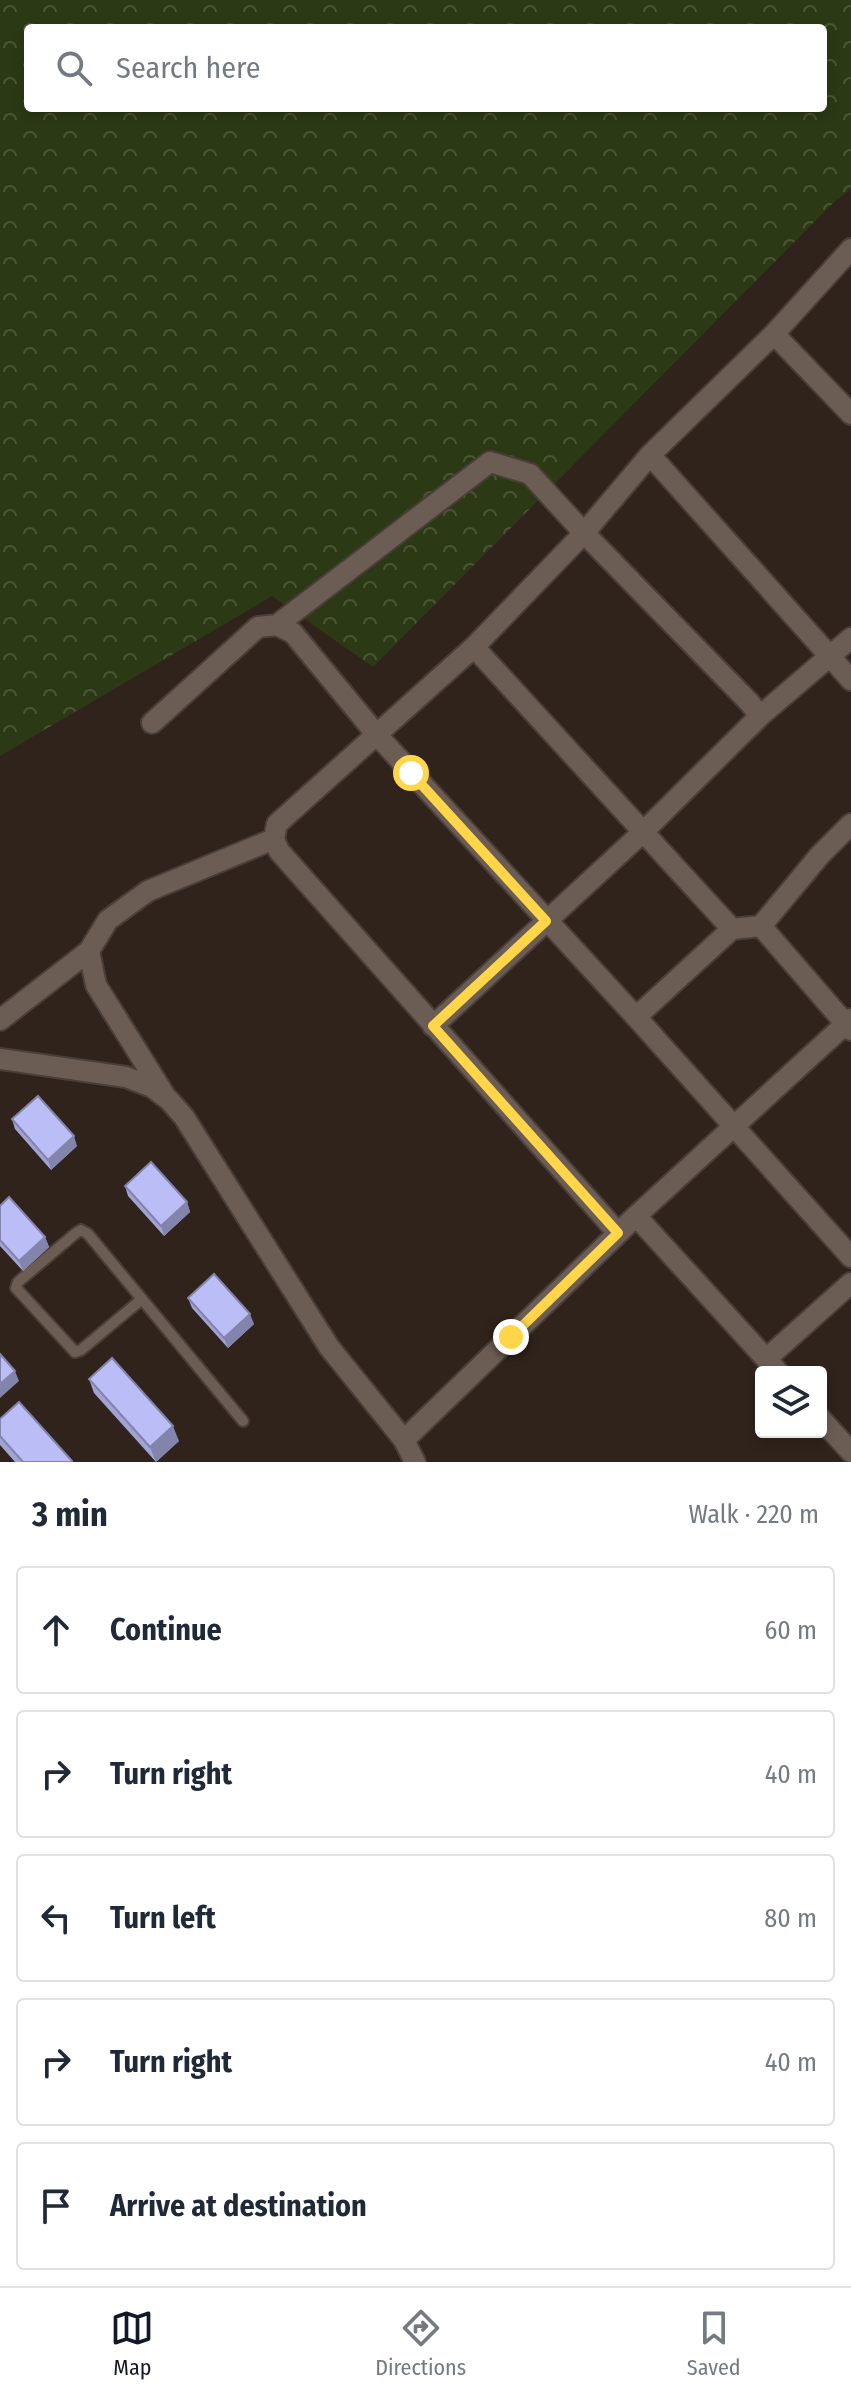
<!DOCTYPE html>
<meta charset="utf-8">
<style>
:root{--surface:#fff;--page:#f2f2f3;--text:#1f2937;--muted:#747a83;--line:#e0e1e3;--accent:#111827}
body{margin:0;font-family:"Fira Sans Condensed",sans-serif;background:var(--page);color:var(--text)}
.controls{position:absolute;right:24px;bottom:24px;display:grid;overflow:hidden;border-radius:8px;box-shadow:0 4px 12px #0003}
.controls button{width:72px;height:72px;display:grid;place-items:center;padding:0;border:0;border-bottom:2px solid var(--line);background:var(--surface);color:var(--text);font:40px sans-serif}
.stop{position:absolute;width:24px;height:24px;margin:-18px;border:6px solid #ffd54a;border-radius:50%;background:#fff}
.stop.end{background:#ffd54a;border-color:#fff;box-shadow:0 2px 8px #0008}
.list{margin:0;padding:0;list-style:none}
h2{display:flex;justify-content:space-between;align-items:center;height:104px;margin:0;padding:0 32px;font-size:34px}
h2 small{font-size:26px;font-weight:400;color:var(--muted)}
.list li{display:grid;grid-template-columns:52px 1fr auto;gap:24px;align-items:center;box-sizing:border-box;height:128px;margin:0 16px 16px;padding:0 16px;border:2px solid var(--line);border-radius:8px}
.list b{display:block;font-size:30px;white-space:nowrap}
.list em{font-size:26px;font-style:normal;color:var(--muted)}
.icon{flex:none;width:44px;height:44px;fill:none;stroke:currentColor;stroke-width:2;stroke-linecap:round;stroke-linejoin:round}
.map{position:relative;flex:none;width:851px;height:1462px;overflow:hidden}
.search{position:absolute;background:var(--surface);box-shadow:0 4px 12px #0003;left:24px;right:24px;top:24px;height:88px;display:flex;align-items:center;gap:20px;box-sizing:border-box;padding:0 28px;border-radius:8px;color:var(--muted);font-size:30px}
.sheet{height:824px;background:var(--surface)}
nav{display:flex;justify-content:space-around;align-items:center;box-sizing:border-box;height:112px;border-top:2px solid var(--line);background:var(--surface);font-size:22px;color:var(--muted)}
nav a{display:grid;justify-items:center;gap:4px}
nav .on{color:var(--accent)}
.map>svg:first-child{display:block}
.forest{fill:url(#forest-crowns);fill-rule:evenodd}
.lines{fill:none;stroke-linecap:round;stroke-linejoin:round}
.lane-casing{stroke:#493e38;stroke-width:14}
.street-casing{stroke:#493e38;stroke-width:24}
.lane{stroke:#6c5d54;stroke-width:10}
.street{stroke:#6c5d54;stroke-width:20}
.wall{fill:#a1a3d4}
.shaded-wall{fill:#8384ac}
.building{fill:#bbbdf6;stroke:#8384ac;stroke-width:2}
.route{stroke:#ffd54a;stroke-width:10}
</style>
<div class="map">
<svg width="851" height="1462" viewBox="0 0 851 1462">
<defs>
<pattern id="forest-crowns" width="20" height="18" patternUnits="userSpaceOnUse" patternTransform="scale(2)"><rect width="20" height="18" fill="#2c3915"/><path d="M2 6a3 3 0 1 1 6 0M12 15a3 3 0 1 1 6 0" fill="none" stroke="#4b5637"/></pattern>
</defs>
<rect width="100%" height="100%" fill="#30231c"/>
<path class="forest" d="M0,0H851V189L835,201L373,667L272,596L0,756ZM28,28H823V108H28Z"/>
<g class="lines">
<defs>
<path id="lane" d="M142,1299L81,1350L75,1352L16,1288L18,1282L76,1233L81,1230L88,1234L243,1421"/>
<path id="street" d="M774,334L851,414
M650,455L774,334L851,249
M277,625L490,462L530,474L584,533L749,702L760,716L643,832L433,1026
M474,647L584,533L650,455L851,680
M760,716L851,638
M152,723L258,627L277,625L293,633L377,735L636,1017L851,1257
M761,926L851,1030
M636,1017L732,929
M0,1020L89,951
M0,1059L126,1077L152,1087L169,1100L184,1117L329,1347L404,1440L415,1462
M164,1094L96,985L89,951L108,920L148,891L274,839
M636,1216L778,1372
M618,1233L279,851L274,839L277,824L474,647L732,929L761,926L820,855L851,824
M766,1359L851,1283
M821,1419L851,1452
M404,1440L636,1216L851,1019"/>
</defs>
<use href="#lane" class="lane-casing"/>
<use href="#street" class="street-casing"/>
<use href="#lane" class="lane"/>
<use href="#street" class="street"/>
</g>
<path class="wall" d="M12,1119L77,1146L51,1170L15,1129Z
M125,1186L187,1202L190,1212L164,1236L128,1196Z
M0,1206L45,1237L49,1247L23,1271L0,1246Z
M188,1298L254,1324L228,1348L192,1308Z
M89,1379L179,1441L156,1462L94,1393Z
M0,1419L72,1462H15L0,1445Z"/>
<path class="shaded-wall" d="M74,1136L77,1146L51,1170L48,1160Z
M187,1202L190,1212L164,1236L161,1226Z
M45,1237L49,1247L23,1271L19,1261Z
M250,1314L254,1324L228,1348L224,1338Z
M15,1371L19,1381L0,1398V1384Z
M173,1426L179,1441L156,1462L150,1447Z"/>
<path class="building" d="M38,1096L74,1136L48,1160L12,1119Z
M151,1162L187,1202L161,1226L125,1186Z
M9,1197L45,1237L19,1261L0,1240V1206Z
M214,1274L250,1314L224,1338L188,1298Z
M0,1354L15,1371L0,1384Z
M112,1358L173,1426L150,1447L89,1379Z
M19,1402L72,1461L71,1462H23L0,1436V1419Z"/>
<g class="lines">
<path class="route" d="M411,773L546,921L433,1026L618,1233L511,1337"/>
</g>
</svg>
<div class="controls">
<button><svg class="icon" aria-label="layers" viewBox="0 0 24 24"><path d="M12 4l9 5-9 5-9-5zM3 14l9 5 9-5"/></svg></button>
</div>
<div class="stop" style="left:411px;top:773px"></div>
<div class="stop end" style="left:511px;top:1337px"></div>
<div class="search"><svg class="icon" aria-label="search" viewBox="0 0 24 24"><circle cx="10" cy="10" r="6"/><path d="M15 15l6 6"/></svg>Search here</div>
</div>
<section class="sheet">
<h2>3 min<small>Walk · 220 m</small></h2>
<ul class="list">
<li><svg class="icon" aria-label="ahead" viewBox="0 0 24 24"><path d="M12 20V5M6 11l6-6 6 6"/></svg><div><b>Continue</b></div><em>60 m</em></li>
<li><svg class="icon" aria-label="right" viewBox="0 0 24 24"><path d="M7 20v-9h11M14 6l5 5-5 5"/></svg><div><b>Turn right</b></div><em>40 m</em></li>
<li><svg class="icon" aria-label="left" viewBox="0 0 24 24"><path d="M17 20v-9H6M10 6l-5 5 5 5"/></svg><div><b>Turn left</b></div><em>80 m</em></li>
<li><svg class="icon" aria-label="right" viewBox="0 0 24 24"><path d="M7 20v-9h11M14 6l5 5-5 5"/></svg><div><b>Turn right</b></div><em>40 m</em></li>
<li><svg class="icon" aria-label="arrive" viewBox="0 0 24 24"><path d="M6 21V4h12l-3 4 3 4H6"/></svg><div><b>Arrive at destination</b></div></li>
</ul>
</section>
<nav>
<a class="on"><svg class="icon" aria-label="map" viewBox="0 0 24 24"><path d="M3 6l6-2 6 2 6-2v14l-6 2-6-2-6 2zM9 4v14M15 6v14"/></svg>Map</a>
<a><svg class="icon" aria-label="directions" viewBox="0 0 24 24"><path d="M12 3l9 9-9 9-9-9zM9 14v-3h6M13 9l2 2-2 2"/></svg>Directions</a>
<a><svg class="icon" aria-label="saved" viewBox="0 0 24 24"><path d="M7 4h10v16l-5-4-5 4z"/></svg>Saved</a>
</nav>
